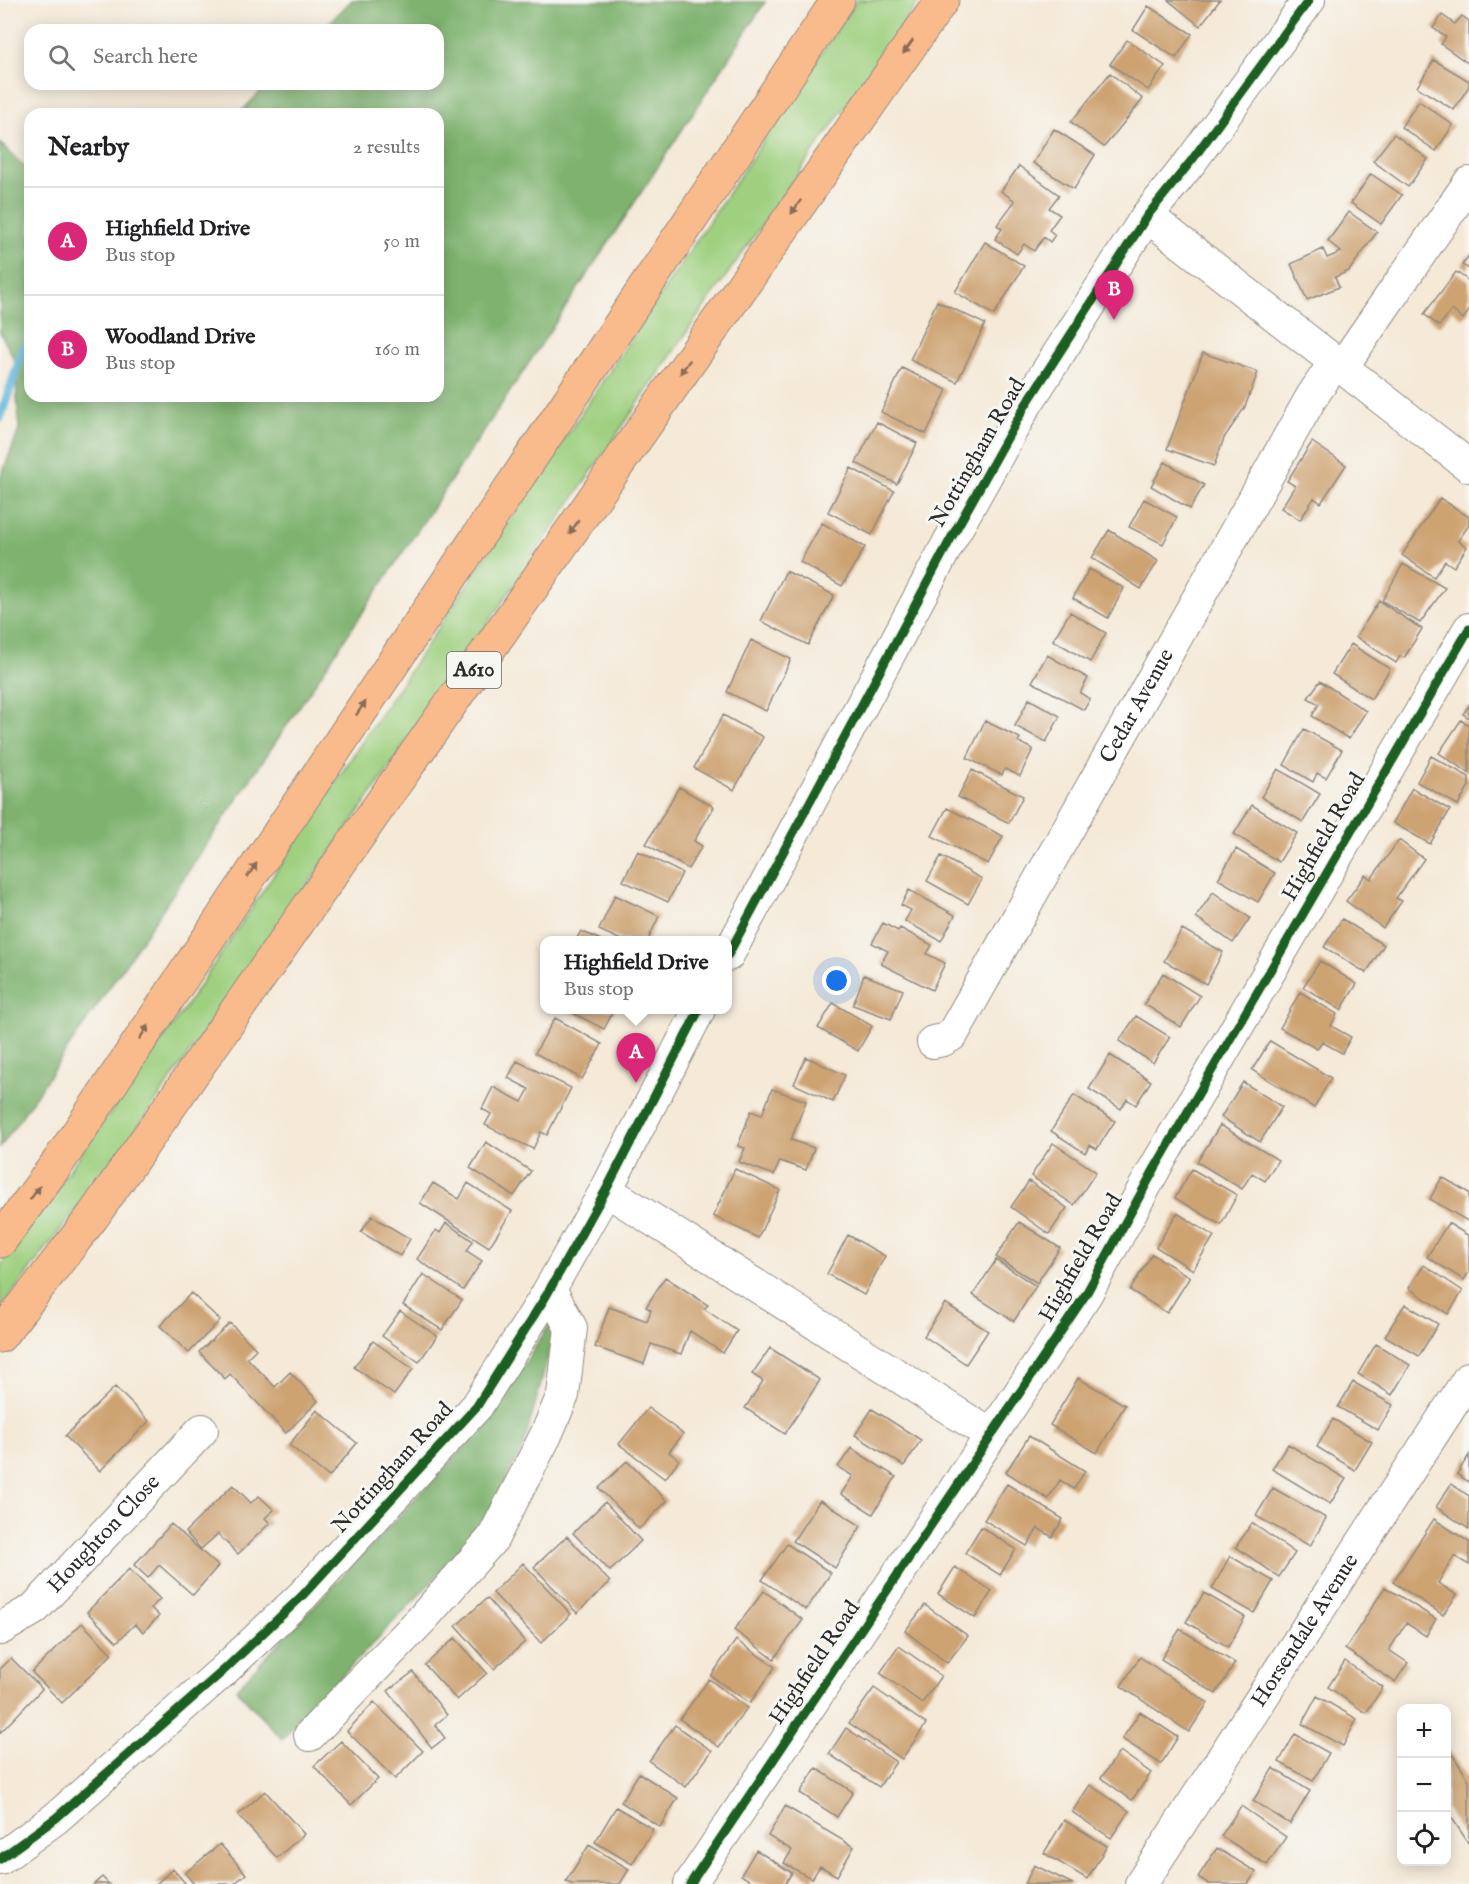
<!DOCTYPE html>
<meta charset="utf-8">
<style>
:root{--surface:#fff;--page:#f6f6f6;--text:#202124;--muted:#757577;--line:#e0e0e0;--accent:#db2777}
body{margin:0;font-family:"IM FELL English",serif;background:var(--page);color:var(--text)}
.controls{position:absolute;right:18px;bottom:18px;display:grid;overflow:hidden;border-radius:12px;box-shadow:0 3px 15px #0003}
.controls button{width:54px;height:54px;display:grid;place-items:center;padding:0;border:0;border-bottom:2px solid var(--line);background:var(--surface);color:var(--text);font:30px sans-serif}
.you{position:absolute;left:837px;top:981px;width:21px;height:21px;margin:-15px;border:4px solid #fff;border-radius:50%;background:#1a73e8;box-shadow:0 0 0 9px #1a73e833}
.badge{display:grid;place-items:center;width:39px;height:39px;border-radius:50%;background:var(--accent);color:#fff;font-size:20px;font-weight:700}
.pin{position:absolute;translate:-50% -50px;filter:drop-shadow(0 2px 3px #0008)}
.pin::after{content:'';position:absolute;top:32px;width:21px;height:18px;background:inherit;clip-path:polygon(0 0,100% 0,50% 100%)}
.popup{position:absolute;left:540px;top:936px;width:192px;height:78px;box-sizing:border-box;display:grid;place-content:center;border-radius:12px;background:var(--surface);filter:drop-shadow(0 2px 4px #0005);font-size:20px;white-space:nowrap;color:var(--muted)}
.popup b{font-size:22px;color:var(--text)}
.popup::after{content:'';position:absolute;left:50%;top:100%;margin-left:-12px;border:12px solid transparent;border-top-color:var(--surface)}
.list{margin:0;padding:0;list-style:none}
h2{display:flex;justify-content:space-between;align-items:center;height:78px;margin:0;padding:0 24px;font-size:26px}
h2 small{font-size:20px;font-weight:400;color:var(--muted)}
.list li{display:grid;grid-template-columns:39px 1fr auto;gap:18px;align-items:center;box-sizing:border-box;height:108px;padding:0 24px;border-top:2px solid var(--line)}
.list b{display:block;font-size:22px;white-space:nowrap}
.list p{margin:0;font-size:20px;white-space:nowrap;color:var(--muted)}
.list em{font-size:20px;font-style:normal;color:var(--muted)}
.icon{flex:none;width:33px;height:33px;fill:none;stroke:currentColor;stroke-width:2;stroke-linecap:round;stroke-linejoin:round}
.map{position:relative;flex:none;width:1469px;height:1884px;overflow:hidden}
.search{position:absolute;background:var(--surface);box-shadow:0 3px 15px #0003;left:24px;top:24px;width:420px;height:66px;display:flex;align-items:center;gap:15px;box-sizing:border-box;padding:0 21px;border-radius:18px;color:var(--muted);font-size:22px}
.panel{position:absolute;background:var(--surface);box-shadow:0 3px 15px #0003;left:24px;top:108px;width:420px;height:294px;border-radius:18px}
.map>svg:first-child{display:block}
.green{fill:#9ed07f;stroke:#647e55;stroke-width:1.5}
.forest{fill:#7eb26e;stroke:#546e4c;stroke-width:1.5}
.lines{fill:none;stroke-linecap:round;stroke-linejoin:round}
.stream{stroke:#5bb5d9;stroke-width:9}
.building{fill:#cda372}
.minor-casing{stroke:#908a81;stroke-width:34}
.highway-casing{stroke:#908a81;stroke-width:35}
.minor{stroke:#fff;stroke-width:32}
.highway{stroke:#fabb8c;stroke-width:33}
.cycleway-casing{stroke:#f6f6f2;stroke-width:13}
.cycleway{stroke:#1b5e20;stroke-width:9}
.oneway{fill:#886c57}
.labels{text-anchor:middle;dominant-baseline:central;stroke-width:6;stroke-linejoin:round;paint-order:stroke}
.shield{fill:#f6f6f2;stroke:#686867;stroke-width:1.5}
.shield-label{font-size:21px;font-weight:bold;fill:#2b2b2b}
.street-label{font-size:22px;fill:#2b2b2b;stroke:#f6f6f2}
</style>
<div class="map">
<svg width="1469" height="1884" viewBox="0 0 1469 1884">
<rect width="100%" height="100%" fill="#f6f6f2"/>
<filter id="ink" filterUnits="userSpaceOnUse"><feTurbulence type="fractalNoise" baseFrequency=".0167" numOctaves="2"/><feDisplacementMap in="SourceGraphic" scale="12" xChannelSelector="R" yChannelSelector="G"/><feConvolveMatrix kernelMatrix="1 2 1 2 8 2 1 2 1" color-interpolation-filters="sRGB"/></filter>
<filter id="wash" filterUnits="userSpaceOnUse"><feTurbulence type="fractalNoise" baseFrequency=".008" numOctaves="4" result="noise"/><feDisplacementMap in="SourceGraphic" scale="24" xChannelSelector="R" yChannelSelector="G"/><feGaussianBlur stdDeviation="1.35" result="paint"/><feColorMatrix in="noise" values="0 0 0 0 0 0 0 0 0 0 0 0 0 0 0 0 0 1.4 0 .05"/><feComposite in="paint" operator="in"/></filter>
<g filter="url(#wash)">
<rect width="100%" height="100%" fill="#f5e9d7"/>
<path class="green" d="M857,0H920L693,323L359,812L123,1148L0,1309V1266L174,1024Z"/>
<path class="forest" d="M352,0L765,2C516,388 259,769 0,1148V479L19,430L15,361L0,332V143L30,172V396H438V114H239L268,84H438V30H322Z
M549,1325L553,1339L524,1445L477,1534L282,1739L236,1689L491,1418Z"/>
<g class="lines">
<path class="stream" d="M0,418L23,350L30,338"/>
</g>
<g id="blocks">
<path class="building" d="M1168,0H1220L1200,26Z
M1148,6L1192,34L1176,58L1133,30Z
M1442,15L1455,24L1462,16L1469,21V64L1441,44L1446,37L1433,28Z
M1127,40L1165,66L1148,90L1110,64Z
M1434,60L1469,81V86L1454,110L1417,87Z
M1110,73L1143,99L1104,147L1071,122Z
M1419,101L1453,125L1436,151L1401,127Z
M1054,129L1095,155L1074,189L1033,163Z
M1394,134L1428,159L1408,187L1373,161Z
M1019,166L1059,195L1049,208L1060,215L1049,230L1055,235L1050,242L1044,237L1034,251L1024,244L1017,254L995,239L1002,229L997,225L1015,201L1001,191Z
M1371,174L1402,195L1381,224L1351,203Z
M1349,212L1377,232L1349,271L1335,277L1339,287L1307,300L1291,264L1323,249L1327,258L1341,252L1328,241Z
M985,242L1024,266L994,315L955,292Z
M1469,255V269L1462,265Z
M1456,272L1469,281V311L1463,319L1452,310L1439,326L1424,314Z
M937,301L985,324L957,382L910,360Z
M1203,353L1258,372L1245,407L1224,438L1214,466L1167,449Z
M902,368L947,390L926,434L881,412Z
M877,422L917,443L897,484L856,463Z
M1312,442L1346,465L1321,503L1314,498L1300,520L1281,508L1295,486L1287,481Z
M1165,462L1204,485L1190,509L1151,486Z
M851,468L894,491L872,535L828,512Z
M1440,498L1469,517V525L1458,541L1467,547L1454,567L1445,561L1434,577L1402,555Z
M1144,499L1177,517L1163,544L1129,527Z
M822,523L865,547L842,586L800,562Z
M1109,530L1158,561L1141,589L1092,558Z
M1403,564L1445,588L1420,623L1382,601Z
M1089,569L1124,588L1108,618L1073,598Z
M786,571L834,595L808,645L761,621Z
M1379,601L1422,629L1404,658L1400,656L1396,663L1356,637Z
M1070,612L1106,633L1090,662L1053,640Z
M751,640L791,659L766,711L727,692Z
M1351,644L1390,669L1371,699L1332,674Z
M1047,655L1088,678L1080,693L1090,699L1084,710L1032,682Z
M1320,681L1366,711L1349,739L1312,716L1319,704L1308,698Z
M1029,699L1060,716L1046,742L1015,726Z
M1469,705V718L1463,714Z
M723,715L763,737L734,790L694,768Z
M1461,720L1469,725V773L1439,753Z
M985,721L1020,738L1018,742L1033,749L1020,776L1005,769L1002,775L967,758Z
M1304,729L1342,750L1326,778L1317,773L1313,782L1284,765Z
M1431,756L1469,777V786L1458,805L1417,782Z
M1278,769L1320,794L1303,822L1261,797Z
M972,770L1023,796L1009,823L958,797Z
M679,787L714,807L694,841L702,846L688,869L646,844Z
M1412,788L1450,810L1430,844L1393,823Z
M1252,805L1297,833L1279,862L1234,834Z
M947,808L1003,836L988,864L932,836Z
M1399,840L1424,859L1396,898L1402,901L1383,928L1346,901L1365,875L1371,879Z
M1236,849L1275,873L1258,902L1218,879Z
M638,851L682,873L668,902L623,881Z
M941,856L982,879L968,904L927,881Z
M909,890L955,915L941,941L905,921L911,910L901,905Z
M1213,892L1250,918L1233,943L1196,917Z
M615,895L659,916L648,940H621L599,930Z
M1342,919L1384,945L1366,973L1324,947Z
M883,923L898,931L900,928L932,945L927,954L945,963L932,990L881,964L888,951L872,943Z
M1182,929L1223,952L1206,984L1164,961Z
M581,931L601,940H576Z
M1320,961L1357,984L1341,1010L1303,987Z
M1163,973L1200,996L1181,1027L1144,1004Z
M864,975L903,990L891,1019L853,1005Z
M1300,992L1337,1014L1331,1026L1351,1037L1342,1053L1322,1042L1317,1049L1280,1028Z
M833,1003L872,1026L858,1051L818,1028Z
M567,1010H614L604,1029Z
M1136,1016L1170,1037L1153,1063L1119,1041Z
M555,1018L602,1044L582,1079L535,1053Z
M1270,1041L1331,1078L1314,1108L1252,1070Z
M1110,1055L1151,1081L1136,1105L1127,1099L1121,1109L1089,1089Z
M806,1057L845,1075L833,1102L794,1084Z
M517,1061L571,1088L547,1135L541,1132L533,1149L485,1125L491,1114L482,1109L493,1087L522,1102L529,1089L508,1078Z
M1243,1082L1282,1107L1260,1142L1221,1117Z
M772,1089L806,1101L791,1140L814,1148L806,1170L780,1161L774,1175L739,1162L745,1148L738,1146L751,1111L762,1115Z
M1074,1095L1115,1121L1097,1149L1090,1145L1085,1153L1051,1131Z
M1220,1125L1278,1160L1265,1181L1252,1173L1242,1189L1197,1162Z
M486,1142L531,1171L514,1196L470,1168Z
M1053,1143L1096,1172L1074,1205L1031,1176Z
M735,1169L780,1190L758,1238L713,1216Z
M1192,1169L1237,1195L1221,1225L1175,1198Z
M1442,1177L1469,1193V1222L1430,1199Z
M1029,1181L1067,1208L1049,1234L1011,1207Z
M433,1183L459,1199L468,1183L512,1211L489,1247L420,1203Z
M1177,1213L1214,1236L1193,1270L1156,1247Z
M372,1216L410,1239L400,1256L361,1232Z
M1019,1222L1060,1248L1037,1283L996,1257Z
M446,1223L473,1241L467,1251L482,1261L463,1290L417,1259L436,1230L440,1233Z
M1448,1223L1469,1236V1272L1464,1280L1427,1257Z
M848,1235L885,1256L864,1295L827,1274Z
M1152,1254L1190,1277L1167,1313L1130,1290Z
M996,1260L1036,1286L1014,1321L973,1295Z
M1424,1265L1463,1291L1448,1314L1409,1288Z
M423,1274L462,1300L442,1330L403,1305Z
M665,1277L708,1305L704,1309L737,1331L723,1353L690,1331L681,1354L651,1344L644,1364L595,1347L609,1307L647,1321L651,1310L646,1307Z
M191,1293L220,1320L189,1353L160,1326Z
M945,1303L988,1331L966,1364L924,1336Z
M1405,1304L1438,1324L1419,1356L1385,1336Z
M400,1311L437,1336L419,1362L382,1336Z
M230,1323L256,1349L247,1358L275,1387L290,1372L318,1401L286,1433L230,1374L225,1379L199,1352Z
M373,1341L413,1369L394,1395L354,1367Z
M1376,1344L1410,1365L1392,1395L1358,1374Z
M770,1348L820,1380L785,1434L745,1408L763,1381L752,1374Z
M1078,1378L1125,1405L1097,1453L1050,1425Z
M1353,1382L1393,1405L1378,1430L1338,1407Z
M115,1387L149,1421L100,1471L65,1436Z
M648,1408L683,1434L669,1452L679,1460L665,1479L619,1444Z
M872,1409L921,1440L904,1466L855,1435Z
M317,1410L357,1443L329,1477L289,1445Z
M1333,1419L1372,1442L1355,1470L1317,1447Z
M1029,1436L1085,1471L1074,1489L1060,1480L1048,1499L1006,1472Z
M1288,1444L1346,1479L1330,1504L1272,1469Z
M851,1448L896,1477L873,1514L841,1494L853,1476L838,1467Z
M1469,1455V1482L1457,1474Z
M627,1461L667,1501L639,1529L599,1488Z
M1007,1484L1063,1519L1052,1537L1038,1528L1027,1546L984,1520Z
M1451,1484L1469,1496V1529L1436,1507Z
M233,1485L251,1503L259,1496L274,1510L265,1518L270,1523L238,1554L218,1534L201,1549L185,1532Z
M1273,1488L1326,1518L1310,1546L1256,1516Z
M820,1500L861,1526L835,1568L793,1541Z
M605,1502L641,1541L610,1571L573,1533Z
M1434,1519L1469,1542V1565L1454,1556L1438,1583L1457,1595L1443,1615L1393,1582Z
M1252,1523L1295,1553L1279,1577L1236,1547Z
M171,1524L218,1566L193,1595L159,1565L148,1578L134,1565Z
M981,1527L1016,1549L1000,1575L965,1553Z
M567,1536L610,1582L577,1613L534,1567Z
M787,1544L831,1573L806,1610L762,1580Z
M1230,1556L1273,1581L1254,1613L1212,1589Z
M523,1563L571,1614L541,1643L493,1593Z
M955,1567L992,1591L975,1618L938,1594Z
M129,1569L160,1599L151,1608L159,1616L143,1632L135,1624L117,1642L87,1612Z
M1385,1587L1436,1619L1426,1636L1406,1623L1389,1650L1408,1663L1395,1682L1345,1649Z
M764,1591L803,1620L774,1659L734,1630Z
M1204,1593L1245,1617L1228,1647L1186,1622Z
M487,1598L525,1642L494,1669L456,1626Z
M925,1605L968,1636L947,1663L905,1631Z
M82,1623L112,1654L62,1703L32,1672Z
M1180,1629L1235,1663L1216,1694L1161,1659Z
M455,1638L487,1673L457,1700L425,1665Z
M736,1640L775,1667L750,1703L711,1676Z
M899,1646L941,1676L922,1703L880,1673Z
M1140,1657L1208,1703L1189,1732L1121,1686Z
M11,1658L42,1689L0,1733V1668Z
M1345,1661L1383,1687L1366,1713L1328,1687Z
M413,1672L447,1715L435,1725L445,1738L432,1748L388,1691Z
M709,1679L747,1708L719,1747L680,1719Z
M874,1688L926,1724L902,1759L849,1723Z
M1317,1696L1357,1719L1343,1746L1302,1724Z
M374,1702L423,1751L395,1779L347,1731Z
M1140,1712L1178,1737L1161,1764L1122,1739Z
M675,1725L712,1751L686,1787L649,1761Z
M846,1728L896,1762L879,1787L829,1754Z
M1295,1734L1329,1753L1313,1781L1279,1762Z
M341,1741L378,1779L351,1805L314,1766Z
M1120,1751L1151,1773L1132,1800L1101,1778Z
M1450,1751L1469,1780V1844L1446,1809V1753Z
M816,1768L853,1792L837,1817L800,1793Z
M1273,1768L1310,1791L1290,1824L1253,1801Z
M639,1773L678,1798L660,1827L621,1802Z
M1090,1785L1129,1811L1111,1838L1072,1812Z
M265,1791L304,1834L277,1858L238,1815Z
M785,1806L854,1847L837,1876L820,1866L812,1879L784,1863L792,1850L768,1836Z
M1241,1806L1286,1837L1267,1865L1221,1836Z
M616,1807L653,1829L632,1864L595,1842Z
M1064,1820L1107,1846L1087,1879L1044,1853Z
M220,1844L246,1874L234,1884H194L185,1873Z
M589,1845L629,1869L620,1884H571L566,1881Z
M1217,1848L1256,1872L1248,1884H1209L1198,1877Z
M756,1850L792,1873L785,1884H755L741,1875Z
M1034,1865L1073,1884H1025Z
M173,1869L186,1884H156Z
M102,1877L109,1884H94Z"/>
</g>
</g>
<g filter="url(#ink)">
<use href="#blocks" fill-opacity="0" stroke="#908a81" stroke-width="1.5"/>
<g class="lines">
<defs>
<g id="minor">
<path d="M1147,216L1469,466"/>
<path d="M1342,367L1469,183"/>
<path d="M728,955L949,542L1025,406L1147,216L1192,160L1309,0"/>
<path id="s1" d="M933,1042L943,1040L952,1035L1311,398L1335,362"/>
<path d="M606,1190L991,1435"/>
<path id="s2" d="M0,1629L34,1609L202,1430"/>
<path d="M310,1735L422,1619L493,1538L546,1435L563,1395L571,1328L550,1289"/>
<path d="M0,1859L56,1818L223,1671L302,1596L477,1406L546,1296L606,1190L699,1010"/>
<path d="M690,1884L1086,1294L1155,1168L1469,629"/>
<path id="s3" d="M1141,1884L1469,1378"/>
</g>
<path id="highway" d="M0,1241L59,1161L838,0
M0,1336L93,1216L942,0"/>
</defs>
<use href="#minor" class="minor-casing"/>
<use href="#highway" class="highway-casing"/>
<use href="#minor" class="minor"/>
<use href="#highway" class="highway"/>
<defs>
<path id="cycleway" d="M728,955L949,542L1025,406L1147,216L1192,160L1309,0
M0,1859L56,1818L223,1671L302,1596L477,1406L546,1296L606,1190L699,1010
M690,1884L1086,1294L1155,1168L1469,629"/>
</defs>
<use href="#cycleway" class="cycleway-casing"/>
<use href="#cycleway" class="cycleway"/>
</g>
<defs><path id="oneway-solid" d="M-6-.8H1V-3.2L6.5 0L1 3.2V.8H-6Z" transform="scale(1.5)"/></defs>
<g class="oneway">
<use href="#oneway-solid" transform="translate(908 47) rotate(126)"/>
<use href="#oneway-solid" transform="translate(796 207) rotate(125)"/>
<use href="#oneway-solid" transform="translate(685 367) rotate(125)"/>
<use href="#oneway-solid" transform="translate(574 527) rotate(125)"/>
<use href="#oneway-solid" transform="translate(361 708) rotate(-56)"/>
<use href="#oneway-solid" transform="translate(252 870) rotate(-56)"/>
<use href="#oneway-solid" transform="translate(144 1032) rotate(-56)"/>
<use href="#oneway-solid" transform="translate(35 1193) rotate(-54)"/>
</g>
</g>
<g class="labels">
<rect class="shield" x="447" y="652" width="54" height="36" rx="4.5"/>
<g class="shield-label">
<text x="474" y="670">A610</text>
</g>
<g class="street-label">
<text transform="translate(978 453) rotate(-60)">Nottingham Road</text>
<text stroke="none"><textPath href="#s1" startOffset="398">Cedar Avenue</textPath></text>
<text transform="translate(1324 837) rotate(-60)">Highfield Road</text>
<text transform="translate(1081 1258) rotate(-60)">Highfield Road</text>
<text transform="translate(393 1468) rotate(-48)">Nottingham Road</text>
<text stroke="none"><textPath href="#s2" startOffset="142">Houghton Close</textPath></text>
<text stroke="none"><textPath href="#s3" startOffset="302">Horsendale Avenue</textPath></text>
<text transform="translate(815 1663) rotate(-56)">Highfield Road</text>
</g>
</g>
</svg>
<div class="controls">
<button>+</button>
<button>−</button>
<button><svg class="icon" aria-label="locate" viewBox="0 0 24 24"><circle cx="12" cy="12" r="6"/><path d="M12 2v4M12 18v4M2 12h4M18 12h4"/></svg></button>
</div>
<div class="you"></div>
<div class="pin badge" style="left:636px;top:1083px">A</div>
<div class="popup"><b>Highfield Drive</b>Bus stop</div>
<div class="pin badge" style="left:1114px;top:320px">B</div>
<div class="search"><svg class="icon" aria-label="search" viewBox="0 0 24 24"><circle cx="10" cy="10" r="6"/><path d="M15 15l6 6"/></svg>Search here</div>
<section class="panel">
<h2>Nearby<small>2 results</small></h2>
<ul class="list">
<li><span class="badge">A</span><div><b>Highfield Drive</b><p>Bus stop</p></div><em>50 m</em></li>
<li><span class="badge">B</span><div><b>Woodland Drive</b><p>Bus stop</p></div><em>160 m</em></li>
</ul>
</section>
</div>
